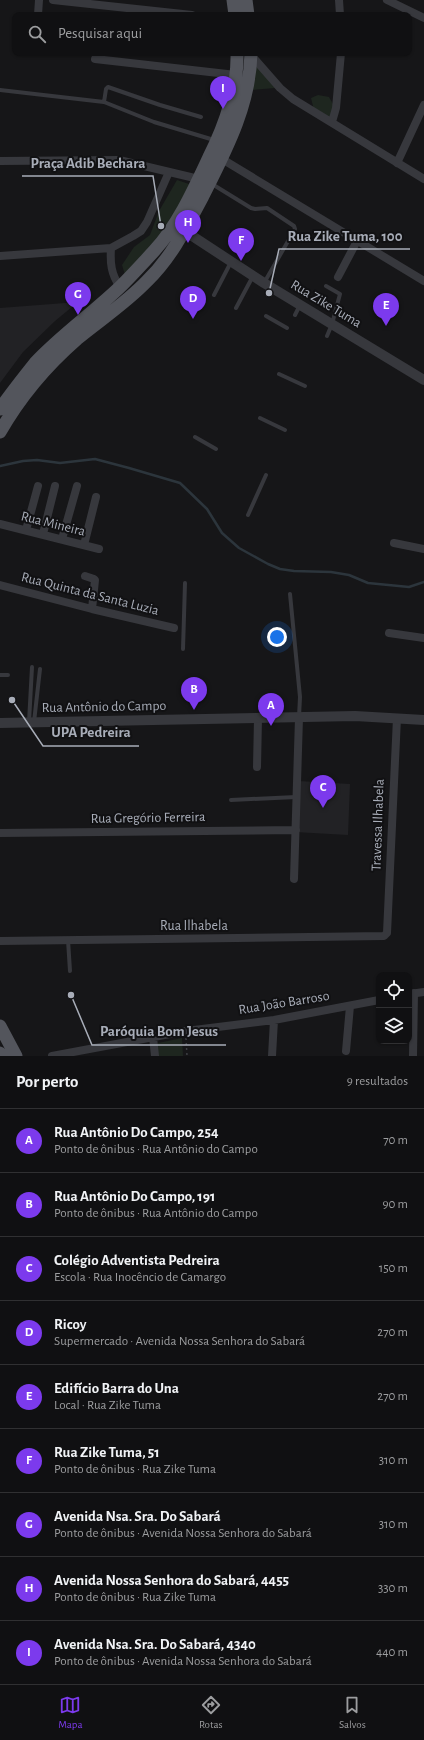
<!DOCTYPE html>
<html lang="pt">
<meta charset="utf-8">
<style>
:root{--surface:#101012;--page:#1e1e20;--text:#f1f3f6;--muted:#9c9d9f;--line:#303032;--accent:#7c3aed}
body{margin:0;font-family:"Alegreya Sans",sans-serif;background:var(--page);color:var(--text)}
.controls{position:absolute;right:12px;bottom:12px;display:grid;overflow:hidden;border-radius:8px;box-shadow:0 1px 3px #0004}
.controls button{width:36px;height:36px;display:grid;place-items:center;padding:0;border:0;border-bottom:1px solid var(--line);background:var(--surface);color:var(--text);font:20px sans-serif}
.you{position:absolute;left:277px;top:637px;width:14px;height:14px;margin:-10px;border:3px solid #fff;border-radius:50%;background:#1a73e8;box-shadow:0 0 0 6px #1a73e833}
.badge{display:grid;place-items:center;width:26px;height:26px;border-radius:50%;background:var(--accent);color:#fff;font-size:13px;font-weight:700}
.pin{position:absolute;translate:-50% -33px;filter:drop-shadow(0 1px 2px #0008)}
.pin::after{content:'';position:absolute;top:21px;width:14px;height:12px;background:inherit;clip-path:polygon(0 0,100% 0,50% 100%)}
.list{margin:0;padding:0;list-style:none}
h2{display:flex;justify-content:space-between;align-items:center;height:52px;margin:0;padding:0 16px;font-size:17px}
h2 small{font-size:13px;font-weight:400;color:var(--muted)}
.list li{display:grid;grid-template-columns:26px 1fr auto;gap:12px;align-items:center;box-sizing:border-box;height:64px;padding:0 16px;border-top:1px solid var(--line)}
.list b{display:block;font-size:15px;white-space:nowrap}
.list p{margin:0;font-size:13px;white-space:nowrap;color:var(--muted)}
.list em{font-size:13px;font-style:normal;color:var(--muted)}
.icon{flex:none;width:22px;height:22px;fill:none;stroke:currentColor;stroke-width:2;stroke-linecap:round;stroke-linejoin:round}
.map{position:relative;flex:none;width:424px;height:1056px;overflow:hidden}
.search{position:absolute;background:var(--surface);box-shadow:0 1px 3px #0004;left:12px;right:12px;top:12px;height:44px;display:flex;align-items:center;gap:10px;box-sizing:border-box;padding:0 14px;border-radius:8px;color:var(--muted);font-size:15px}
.sheet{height:628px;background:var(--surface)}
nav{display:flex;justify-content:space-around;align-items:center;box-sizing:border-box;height:56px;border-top:1px solid var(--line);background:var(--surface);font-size:11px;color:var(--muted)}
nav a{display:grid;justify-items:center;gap:2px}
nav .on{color:var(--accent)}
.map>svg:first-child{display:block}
.built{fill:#222225}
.green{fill:#1e261f}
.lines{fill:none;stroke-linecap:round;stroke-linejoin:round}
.stream{stroke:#2c353c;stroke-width:2.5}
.path{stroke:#3d3f44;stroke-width:1.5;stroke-dasharray:2 3;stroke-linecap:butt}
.service{stroke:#37383d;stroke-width:4}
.minor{stroke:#37383d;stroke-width:8}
.tertiary{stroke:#37383d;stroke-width:10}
.primary{stroke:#53555c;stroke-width:13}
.labels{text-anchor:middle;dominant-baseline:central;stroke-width:4;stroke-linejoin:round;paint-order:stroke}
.street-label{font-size:14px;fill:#a8adb8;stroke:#111113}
.leader{fill:none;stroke:#a8adb8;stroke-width:1.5}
.callout-dot{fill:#a8adb8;stroke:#111113;stroke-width:1.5}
.callout-label{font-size:15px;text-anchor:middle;font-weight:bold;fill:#a8adb8;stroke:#111113;stroke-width:4;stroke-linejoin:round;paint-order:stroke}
</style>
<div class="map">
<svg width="424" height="1056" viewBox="0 0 424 1056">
<rect width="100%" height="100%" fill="#161618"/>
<path class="built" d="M78,302L55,321L23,352L0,383V308Z
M298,781L350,784L348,835L295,832Z"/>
<path class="green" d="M255,63L275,88L252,90Z
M318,95L329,97L334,106L330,119L314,110L311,98Z
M177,180L192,185L166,231L125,275L122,265L134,247L150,235L159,211Z
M182,1038L183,1056H158V1043Z"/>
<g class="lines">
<path class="stream" d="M0,466L23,461L37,460L60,463L95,459L129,468L180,483L207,509L222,533L239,548L268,564L280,569L294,571L331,572L349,575L368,583L409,587L424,582"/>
<path class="path" d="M186,1038L187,1056"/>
<path class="service" d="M0,90L104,102L154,122L214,140
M104,102L106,89L108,87L160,105L201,117
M212,184L251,208L255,209L267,208L294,226L295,229L264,283
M326,286L340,294L332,324L327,336
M214,295L231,262
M236,308L253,276
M295,315L300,305
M266,316L287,328
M279,374L305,386
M260,418L285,430
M195,437L216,449
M248,515L266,475
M290,594L300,697L299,717
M183,649L185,583
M0,675H8
M29,722L32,667
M34,722L40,669
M231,800L296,797
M68,940L70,971"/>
<path class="minor" d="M53,0L192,15
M339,0L340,15
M387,0L424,18
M38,15L39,0
M251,55L280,88L293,99L424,179
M95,59L236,75
M332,122L336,108L341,53
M222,159L424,281
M0,161L119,160L203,180
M397,163L424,105
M111,248C110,263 111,274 120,287
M0,256L111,248L133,236L141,231L147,222L169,172
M338,277L357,241
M0,524L99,549
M26,530L38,486
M43,534L55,486
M62,539L77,486
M394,543L424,549
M84,545L96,497
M85,576L94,579L95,580L92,609
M0,585L92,609L174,628
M389,633L424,638
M257,767L258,718
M0,833L296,830
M294,879L299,718
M0,941L384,936L387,933L397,718
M410,994L424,992
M153,1037L155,1056
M346,1051L350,1006
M52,1056L186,1031L274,1020L379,1000
M272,1056L274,1020
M413,1056L414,993"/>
<path class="tertiary" d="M180,228L264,283L424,380
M0,723L355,716L424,720"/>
<path class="primary" d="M233,0L235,15
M246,0L248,15
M0,409C11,393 23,378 35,363C61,335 93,313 121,286C132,275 143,263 154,251C178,225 194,189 209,157C225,125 238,90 237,53
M0,432C20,397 46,366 77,339C100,320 126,303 147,281C171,258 186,228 202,198C225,152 250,106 251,53
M0,1026L16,1056
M0,1053L2,1056"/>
</g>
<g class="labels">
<g class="street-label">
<text transform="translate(326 304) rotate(31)">Rua Zike Tuma</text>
<text transform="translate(53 524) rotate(14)">Rua Mineira</text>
<text transform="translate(90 594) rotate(14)">Rua Quinta da Santa Luzia</text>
<text transform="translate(104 707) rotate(-1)">Rua Antônio do Campo</text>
<text transform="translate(148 818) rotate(-1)">Rua Gregório Ferreira</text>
<text transform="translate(378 825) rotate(-88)">Travessa Ilhabela</text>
<text x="194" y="926">Rua Ilhabela</text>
<text transform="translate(284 1003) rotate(-9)">Rua João Barroso</text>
</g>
</g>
<path class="leader" d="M161 226L153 176H22M269 293L279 249H410M12 700L43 746H139M71 995L92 1045H226"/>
<g class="callout-dot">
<circle cx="161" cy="226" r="4"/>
<circle cx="269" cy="293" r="4"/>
<circle cx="12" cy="700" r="4"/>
<circle cx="71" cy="995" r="4"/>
</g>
<g class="callout-label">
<text x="88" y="168">Praça Adib Bechara</text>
<text x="345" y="241">Rua Zike Tuma, 100</text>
<text x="91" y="737">UPA Pedreira</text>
<text x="159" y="1036">Paróquia Bom Jesus</text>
</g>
</svg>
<div class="controls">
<button><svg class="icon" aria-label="locate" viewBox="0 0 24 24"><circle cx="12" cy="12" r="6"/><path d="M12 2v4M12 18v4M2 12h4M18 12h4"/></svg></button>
<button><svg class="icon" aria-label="layers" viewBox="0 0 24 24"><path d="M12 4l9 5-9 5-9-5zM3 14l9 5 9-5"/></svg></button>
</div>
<div class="you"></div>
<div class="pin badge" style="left:271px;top:726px">A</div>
<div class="pin badge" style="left:194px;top:710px">B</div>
<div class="pin badge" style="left:323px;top:808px">C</div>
<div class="pin badge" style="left:193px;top:319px">D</div>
<div class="pin badge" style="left:386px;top:326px">E</div>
<div class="pin badge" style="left:241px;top:261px">F</div>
<div class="pin badge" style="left:78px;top:315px">G</div>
<div class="pin badge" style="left:188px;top:243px">H</div>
<div class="pin badge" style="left:223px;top:109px">I</div>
<div class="search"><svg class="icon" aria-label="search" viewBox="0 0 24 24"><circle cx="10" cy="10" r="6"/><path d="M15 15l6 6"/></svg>Pesquisar aqui</div>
</div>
<section class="sheet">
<h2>Por perto<small>9 resultados</small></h2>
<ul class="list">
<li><span class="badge">A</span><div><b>Rua Antônio Do Campo, 254</b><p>Ponto de ônibus · Rua Antônio do Campo</p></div><em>70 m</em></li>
<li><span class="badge">B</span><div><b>Rua Antônio Do Campo, 191</b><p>Ponto de ônibus · Rua Antônio do Campo</p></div><em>90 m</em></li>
<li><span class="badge">C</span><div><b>Colégio Adventista Pedreira</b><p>Escola · Rua Inocêncio de Camargo</p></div><em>150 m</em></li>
<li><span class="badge">D</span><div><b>Ricoy</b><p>Supermercado · Avenida Nossa Senhora do Sabará</p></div><em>270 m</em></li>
<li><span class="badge">E</span><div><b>Edifício Barra do Una</b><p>Local · Rua Zike Tuma</p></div><em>270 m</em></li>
<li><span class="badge">F</span><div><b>Rua Zike Tuma, 51</b><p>Ponto de ônibus · Rua Zike Tuma</p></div><em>310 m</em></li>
<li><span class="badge">G</span><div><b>Avenida Nsa. Sra. Do Sabará</b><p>Ponto de ônibus · Avenida Nossa Senhora do Sabará</p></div><em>310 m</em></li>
<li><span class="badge">H</span><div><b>Avenida Nossa Senhora do Sabará, 4455</b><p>Ponto de ônibus · Rua Zike Tuma</p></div><em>330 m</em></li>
<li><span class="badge">I</span><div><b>Avenida Nsa. Sra. Do Sabará, 4340</b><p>Ponto de ônibus · Avenida Nossa Senhora do Sabará</p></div><em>440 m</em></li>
</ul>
</section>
<nav>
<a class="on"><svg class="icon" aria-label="map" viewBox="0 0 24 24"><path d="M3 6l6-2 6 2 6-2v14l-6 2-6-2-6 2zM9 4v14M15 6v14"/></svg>Mapa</a>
<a><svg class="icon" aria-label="directions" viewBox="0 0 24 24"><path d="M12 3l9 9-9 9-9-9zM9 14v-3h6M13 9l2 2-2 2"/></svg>Rotas</a>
<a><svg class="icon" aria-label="saved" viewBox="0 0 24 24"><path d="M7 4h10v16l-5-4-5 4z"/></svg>Salvos</a>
</nav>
